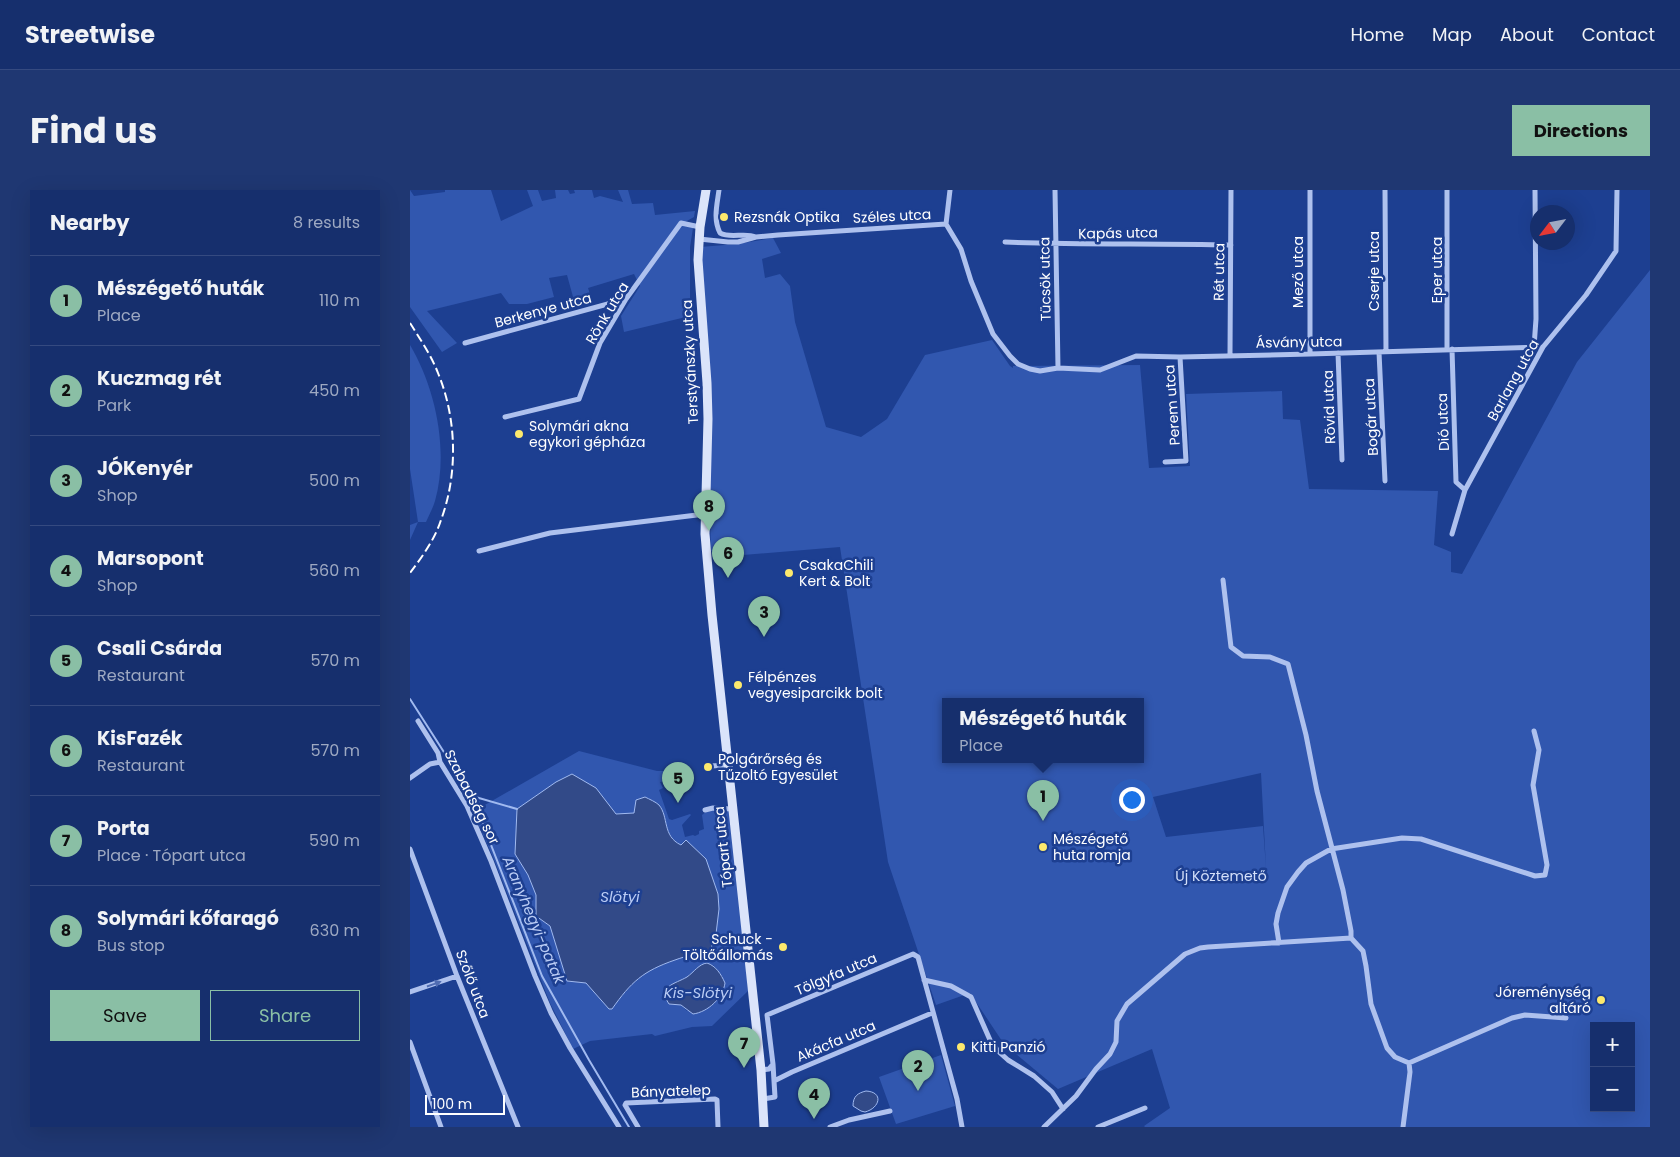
<!DOCTYPE html>
<meta charset="utf-8">
<style>
:root{--surface:#162f6d;--page:#1f3772;--text:#f1f3f6;--muted:#9ea9c2;--line:#354a80;--accent:#8abfa5}
body{margin:0;font-family:Poppins,sans-serif;background:var(--page);color:var(--text)}
.controls{position:absolute;right:15px;bottom:15px;display:grid;overflow:hidden;border-radius:0px;box-shadow:0 5px 20px #0002}
.controls button{width:45px;height:45px;display:grid;place-items:center;padding:0;border:0;border-bottom:1px solid var(--line);background:var(--surface);color:var(--text);font:25px sans-serif}
.compass{position:absolute;left:1120px;top:15px;width:45px;height:45px;border-radius:50%;background:var(--surface);box-shadow:0 5px 20px #0002;rotate:238deg}
.scale{position:absolute;left:15px;bottom:12px;width:80px;box-sizing:border-box;padding-left:5px;border:2px solid #fff;border-top:0;font-size:14px;line-height:18px;white-space:nowrap;color:#fff;-webkit-text-stroke:4px #1d3f91;paint-order:stroke}
.you{position:absolute;left:721px;top:609px;width:18px;height:18px;margin:-12px;border:4px solid #fff;border-radius:50%;background:#1a73e8;box-shadow:0 0 0 8px #1a73e833}
.badge{display:grid;place-items:center;width:32px;height:32px;border-radius:50%;background:var(--accent);color:#111;font-size:16px;font-weight:700}
.pin{position:absolute;translate:-50% -41px;filter:drop-shadow(0 1px 2px #0008)}
.pin::after{content:'';position:absolute;top:26px;width:18px;height:15px;background:inherit;clip-path:polygon(0 0,100% 0,50% 100%)}
.popup{position:absolute;left:532px;top:508px;width:202px;height:65px;box-sizing:border-box;display:grid;place-content:center;border-radius:0px;background:var(--surface);filter:drop-shadow(0 1px 4px #0005);font-size:16px;white-space:nowrap;color:var(--muted)}
.popup b{font-size:19px;color:var(--text)}
.popup::after{content:'';position:absolute;left:50%;top:100%;margin-left:-10px;border:10px solid transparent;border-top-color:var(--surface)}
.list{margin:0;padding:0;list-style:none}
h2{display:flex;justify-content:space-between;align-items:center;height:65px;margin:0;padding:0 20px;font-size:21px}
h2 small{font-size:16px;font-weight:400;color:var(--muted)}
.list li{display:grid;grid-template-columns:32px 1fr auto;gap:15px;align-items:center;box-sizing:border-box;height:90px;padding:0 20px;border-top:1px solid var(--line)}
.list b{display:block;font-size:19px;white-space:nowrap}
.list p{margin:0;font-size:16px;white-space:nowrap;color:var(--muted)}
.list em{font-size:16px;font-style:normal;color:var(--muted)}
.actions{display:flex;gap:10px;padding:15px 20px}
.actions a{flex:1;padding:11px 0;border:1px solid var(--accent);border-radius:0px;text-align:center;font-size:18px;color:var(--accent)}
.actions .main{background:var(--accent);color:#111}
.map{position:relative;flex:none;width:1240px;height:937px;overflow:hidden;border-radius:0px}
header{display:flex;align-items:center;gap:30px;box-sizing:border-box;height:70px;padding:0 25px;background:var(--surface);border-bottom:1px solid var(--line)}
header strong{font-size:24px}
nav{display:flex;gap:28px;margin-inline-start:auto;font-size:18px}
.intro{display:flex;align-items:center;justify-content:space-between;box-sizing:border-box;height:120px;padding:0 30px}
h1{margin:0;font-size:35px}
.button{padding:12px 22px;border-radius:0px;background:var(--accent);color:#111;font-size:18px;font-weight:700}
main{display:flex;gap:30px;padding:0 30px}
aside{flex:1;background:var(--surface);border-radius:0px;box-shadow:0 5px 20px #0002}
.map>svg:first-child{display:block}
.green{fill:#3157af;fill-rule:evenodd}
.water{fill:#324a88;stroke:#a1baf0}
.lines{fill:none;stroke-linecap:round;stroke-linejoin:round}
.stream{stroke:#a1baf0;stroke-width:2}
.minor{stroke:#aec1ee;stroke-width:5}
.secondary{stroke:#dbe4fa;stroke-width:9}
.rail{stroke:#fff;stroke-width:2;stroke-dasharray:9 4;stroke-linecap:butt}
.oneway{fill:#506cb2}
.poi-dot{fill:#fde96d;stroke:#1d3f91;stroke-width:2}
.labels{text-anchor:middle;dominant-baseline:central;stroke-width:5;stroke-linejoin:round;paint-order:stroke}
.street-label{font-size:14px;fill:#fff;stroke:#1d3f91}
.poi-label{font-size:14px;fill:#fff;stroke:#1d3f91;text-anchor:start}
.park-label{font-size:14px;fill:#d4e0fa;stroke:#1d3f91}
.water-label{font-size:15px;font-style:italic;fill:#baccf5;stroke:#1d3f91}
</style>
<header>
<strong>Streetwise</strong>
<nav><a>Home</a><a>Map</a><a>About</a><a>Contact</a></nav>
</header>
<div class="intro"><h1>Find us</h1><a class="button">Directions</a></div>
<main>
<aside>
<h2>Nearby<small>8 results</small></h2>
<ul class="list">
<li><span class="badge">1</span><div><b>Mészégető huták</b><p>Place</p></div><em>110 m</em></li>
<li><span class="badge">2</span><div><b>Kuczmag rét</b><p>Park</p></div><em>450 m</em></li>
<li><span class="badge">3</span><div><b>JÓKenyér</b><p>Shop</p></div><em>500 m</em></li>
<li><span class="badge">4</span><div><b>Marsopont</b><p>Shop</p></div><em>560 m</em></li>
<li><span class="badge">5</span><div><b>Csali Csárda</b><p>Restaurant</p></div><em>570 m</em></li>
<li><span class="badge">6</span><div><b>KisFazék</b><p>Restaurant</p></div><em>570 m</em></li>
<li><span class="badge">7</span><div><b>Porta</b><p>Place · Tópart utca</p></div><em>590 m</em></li>
<li><span class="badge">8</span><div><b>Solymári kőfaragó</b><p>Bus stop</p></div><em>630 m</em></li>
</ul>
<div class="actions"><a class="main">Save</a><a>Share</a></div>
</aside>
<div class="map">
<svg width="1240" height="937" viewBox="0 0 1240 937">
<rect width="100%" height="100%" fill="#1d3f91"/>
<path class="green" d="M0,0L4,6L35,2V0H81L91,31L123,16L117,0H128L132,11L146,8L145,0H158L160,4L165,3L164,0H182L184,8L190,6L213,12L208,0H218L222,14L243,13L245,25L285,21L284,27L275,32L283,38L280,57V126L214,142L211,126L230,96L224,84L178,98L182,110L165,114L157,85L139,88L144,107L117,114H99L91,103L17,121L47,153L32,162L0,117Z
M363,48L371,63L352,69L355,88L370,84L380,96L385,132L416,237L451,247L477,229L515,165L582,150L600,176L603,178V176L730,175L739,278L780,276L776,204L872,201L873,229L890,230L899,299L1028,301L1024,355L1041,362V382L1052,384L1167,172L1240,80V937H735L734,936L760,918L742,859L648,899L594,854L560,803L526,815L478,672L430,357L309,367L301,361L294,125L290,57L327,54ZM536,512H730V570H536ZM851,583L856,678L853,636L756,647L743,607ZM1184,836H1221V918H1184Z
M0,155C26,199 39,261 25,311C23,318 19,325 16,332H8L0,350V335L8,332L0,279Z
M169,561L247,581H254L255,587L262,590L250,592L253,598L249,600L259,629L262,630L280,624L281,625L272,635L275,647L283,645L285,646L289,644V641L294,639L292,625L302,617L306,626L314,620L319,621L334,749L338,801L302,836L282,837L245,846L242,844L180,851L163,859L140,813L83,667L59,614L68,609L73,616ZM186,598L206,624H253C256,636 259,649 271,655L275,650L296,669L308,704L309,719L299,764C287,763 276,766 265,770C233,781 221,792 202,819H199L176,793L157,791L140,736L126,726V705L118,685L105,664L107,620L130,604ZM293,774L303,775L313,787L277,821L271,815L259,814L277,787Z
M531,865L545,916L486,934L469,887Z"/>
<path class="water" d="M162,584L186,598L206,624L224,623L226,610L235,607C239,609 246,612 249,615C259,627 252,646 271,655L276,650L296,669L308,704L309,719L306,744L299,764C287,763 276,766 265,770C233,781 221,792 202,819H199L176,793L157,791L140,736L126,726V705L118,685L105,664L107,619L146,592Z
M297,773C306,776 311,784 315,793C313,808 298,822 283,824L271,815L259,814C247,796 265,794 277,787C284,782 289,774 297,773Z
M456,901C474,902 470,918 455,922L451,921L443,916C443,906 448,903 456,901Z"/>
<g class="lines">
<path class="stream" d="M0,509L62,606L132,786L179,870L219,937
M62,606L107,619"/>
<path class="minor" d="M309,0C307,15 303,29 310,43C321,49 334,42 346,47
M645,0L648,178
M975,0L976,162
M536,34L551,59L561,91L583,144L600,166L608,174L620,179L630,181L648,178L690,180L726,166L770,167L900,164L1133,157
M536,34L540,0
M289,49L318,52H328L346,47L368,45L536,34
M595,52C670,55 746,53 821,55
M55,153L216,109
M1124,157L1126,129L1125,0
M1037,159V0
M1042,159L1046,292L1055,300
M969,162L975,291
M928,163L932,270
M900,164V0
M820,165L821,0
M95,227L169,209L190,153L216,109L271,33L290,37
M755,272L776,271L770,167
M1042,344L1055,300L1133,157L1176,105L1206,61L1207,0
M69,361L140,343L295,324
M813,390L821,457L833,466L860,467L878,474L896,545L907,601L933,700L941,741V748
M8,531L28,563L30,572L57,616L81,671L125,786L141,823L160,858L209,937
M301,576L318,575
M0,588L20,574L30,572
M295,620L303,618L322,619
M0,659L47,786L108,937
M869,753L866,734L868,723L877,697L888,682L896,673L921,659L992,648L1011,649L1125,686L1135,685L1137,675L1123,595L1129,560L1124,541
M514,790L541,796L561,807L580,850L588,861L598,870L624,886L642,902L653,919
M0,802L47,786
M0,852L31,937
M363,874L364,891
M351,880L359,879L363,874L357,825L503,764L508,767L547,909L552,937
M353,909L365,907L364,891L382,882L522,823
M228,937L215,915L216,913L305,909L307,910L308,937
M420,937L439,930L480,921
M634,937L666,906L686,879L700,864L706,852L707,831L717,814L775,764L790,758L798,757L941,748L953,761L956,776L961,814L977,858L985,867L999,873L1102,828L1115,825L1156,828
M688,937L735,918
M993,937L1000,882L999,873"/>
<path class="secondary" d="M296,0L290,37L288,70L297,193L298,229L295,344L302,425L351,880L354,937"/>
<path class="rail" d="M0,133C10,149 21,165 28,183C47,229 48,284 31,330C25,349 12,367 0,383"/>
</g>
<defs><path id="oneway-solid" d="M-6-.8H1V-3.2L6.5 0L1 3.2V.8H-6Z" transform="scale(1.25)"/></defs>
<use class="oneway" href="#oneway-solid" transform="translate(24 794) rotate(-19)"/>
<g class="poi-dot">
<circle cx="314" cy="27" r="5"/>
<circle cx="109" cy="244" r="5"/>
<circle cx="379" cy="383" r="5"/>
<circle cx="328" cy="495" r="5"/>
<circle cx="298" cy="577" r="5"/>
<circle cx="633" cy="657" r="5"/>
<circle cx="373" cy="757" r="5"/>
<circle cx="1191" cy="810" r="5"/>
<circle cx="551" cy="857" r="5"/>
</g>
<g class="labels">
<g class="street-label">
<text transform="translate(482 26) rotate(-3)">Széles utca</text>
<text transform="translate(708 43) rotate(-1)">Kapás utca</text>
<text transform="translate(1027 80) rotate(-90)">Eper utca</text>
<text transform="translate(964 81) rotate(-90)">Cserje utca</text>
<text transform="translate(809 82) rotate(-89)">Rét utca</text>
<text transform="translate(888 82) rotate(-90)">Mező utca</text>
<text transform="translate(635 89) rotate(-91)">Tücsök utca</text>
<text transform="translate(133 120) rotate(-15)">Berkenye utca</text>
<text transform="translate(197 123) rotate(-59)">Rönk utca</text>
<text transform="translate(889 152) rotate(-1)">Ásvány utca</text>
<text transform="translate(280 172) rotate(-93)">Terstyánszky utca</text>
<text transform="translate(1103 190) rotate(-61)">Barlang utca</text>
<text transform="translate(762 215) rotate(-94)">Perem utca</text>
<text transform="translate(919 217) rotate(-92)">Rövid utca</text>
<text transform="translate(961 227) rotate(-93)">Bogár utca</text>
<text transform="translate(1033 232) rotate(-92)">Dió utca</text>
<text transform="translate(62 607) rotate(63)">Szabadság sor</text>
<text transform="translate(313 657) rotate(-96)">Tópart utca</text>
<text transform="translate(426 784) rotate(-23)">Tölgyfa utca</text>
<text transform="translate(63 794) rotate(69)">Szőlő utca</text>
<text transform="translate(426 851) rotate(-23)">Akácfa utca</text>
<text transform="translate(261 901) rotate(-2)">Bányatelep</text>
</g>
<g class="poi-label">
<text x="324" y="27">Rezsnák Optika</text>
<text x="119" y="236">Solymári akna<tspan x="119" dy="16">egykori gépháza</tspan></text>
<text x="389" y="375">CsakaChili<tspan x="389" dy="16">Kert &amp; Bolt</tspan></text>
<text x="338" y="487">Félpénzes<tspan x="338" dy="16">vegyesiparcikk bolt</tspan></text>
<text x="308" y="569">Polgárőrség és<tspan x="308" dy="16">Tűzoltó Egyesület</tspan></text>
<text x="643" y="649">Mészégető<tspan x="643" dy="16">huta romja</tspan></text>
<text x="363" y="749" text-anchor="end">Schuck -<tspan x="363" dy="16">Töltőállomás</tspan></text>
<text x="1181" y="802" text-anchor="end">Jóreménység<tspan x="1181" dy="16">altáró</tspan></text>
<text x="561" y="857">Kitti Panzió</text>
</g>
<g class="park-label">
<text x="811" y="686">Új Köztemető</text>
</g>
<g class="water-label">
<text x="210" y="706">Slötyi</text>
<text transform="translate(124 730) rotate(67)">Aranyhegyi-patak</text>
<text x="288" y="802">Kis-Slötyi</text>
</g>
</g>
</svg>
<div class="controls">
<button>+</button>
<button>−</button>
</div>
<svg class="compass" viewBox="-18 -18 36 36"><path d="M0-13l5 13h-10z" fill="#e53935"/><path d="M0 13l5-13h-10z" fill="#9ea9c2"/></svg>
<div class="scale">100 m</div>
<div class="you"></div>
<div class="pin badge" style="left:633px;top:631px">1</div>
<div class="popup"><b>Mészégető huták</b>Place</div>
<div class="pin badge" style="left:508px;top:901px">2</div>
<div class="pin badge" style="left:354px;top:447px">3</div>
<div class="pin badge" style="left:404px;top:929px">4</div>
<div class="pin badge" style="left:268px;top:613px">5</div>
<div class="pin badge" style="left:318px;top:388px">6</div>
<div class="pin badge" style="left:334px;top:878px">7</div>
<div class="pin badge" style="left:299px;top:341px">8</div>
</div>
</main>
